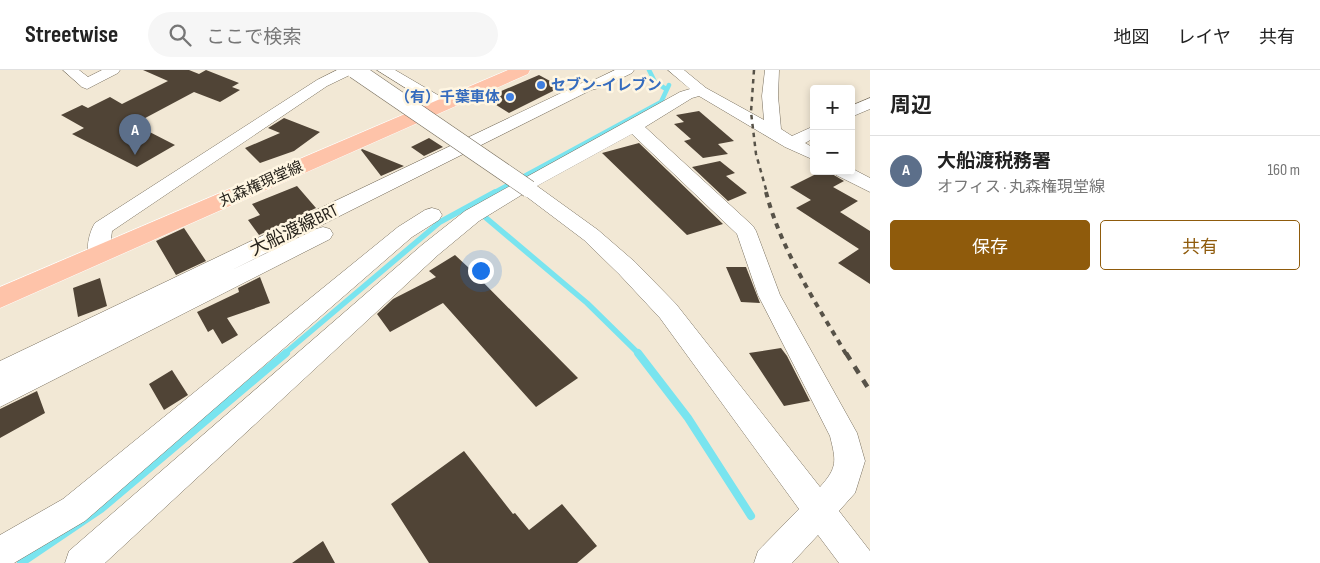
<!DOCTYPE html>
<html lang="ja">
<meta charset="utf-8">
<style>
:root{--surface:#fff;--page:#f6f6f6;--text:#222;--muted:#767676;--line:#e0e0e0;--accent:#8f5b0c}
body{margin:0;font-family:"Sofia Sans Condensed","Noto Sans JP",sans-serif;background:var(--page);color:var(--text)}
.controls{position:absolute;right:15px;top:15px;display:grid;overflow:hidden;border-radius:5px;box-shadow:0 2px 8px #0003}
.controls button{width:45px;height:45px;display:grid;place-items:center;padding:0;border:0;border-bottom:1px solid var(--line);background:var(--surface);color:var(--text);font:25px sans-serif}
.you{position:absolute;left:480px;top:200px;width:18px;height:18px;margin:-12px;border:4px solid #fff;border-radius:50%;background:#1a73e8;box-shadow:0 0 0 8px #1a73e833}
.badge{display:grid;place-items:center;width:32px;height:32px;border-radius:50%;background:var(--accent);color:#fff;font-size:16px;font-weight:700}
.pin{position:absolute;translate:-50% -41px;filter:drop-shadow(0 1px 2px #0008)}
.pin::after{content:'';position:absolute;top:26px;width:18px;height:15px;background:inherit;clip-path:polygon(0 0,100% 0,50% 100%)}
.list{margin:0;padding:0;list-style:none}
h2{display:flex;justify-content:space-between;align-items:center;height:65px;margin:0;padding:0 20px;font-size:21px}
h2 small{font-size:16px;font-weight:400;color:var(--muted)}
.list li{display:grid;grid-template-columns:32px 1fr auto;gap:15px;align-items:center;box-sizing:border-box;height:70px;padding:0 20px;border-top:1px solid var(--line)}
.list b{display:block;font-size:19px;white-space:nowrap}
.list p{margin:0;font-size:16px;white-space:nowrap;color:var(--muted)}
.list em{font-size:16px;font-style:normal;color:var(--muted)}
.actions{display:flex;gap:10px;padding:15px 20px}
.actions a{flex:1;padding:11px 0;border:1px solid var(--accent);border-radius:5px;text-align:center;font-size:18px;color:var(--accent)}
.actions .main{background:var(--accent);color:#fff}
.icon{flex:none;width:28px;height:28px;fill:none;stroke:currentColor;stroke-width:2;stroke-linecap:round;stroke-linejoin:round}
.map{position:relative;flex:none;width:870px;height:493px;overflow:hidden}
header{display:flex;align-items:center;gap:30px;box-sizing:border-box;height:70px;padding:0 25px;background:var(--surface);border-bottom:1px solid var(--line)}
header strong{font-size:24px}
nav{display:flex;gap:28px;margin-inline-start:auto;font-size:18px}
.search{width:350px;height:45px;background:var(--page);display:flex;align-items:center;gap:12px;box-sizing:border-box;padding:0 18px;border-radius:28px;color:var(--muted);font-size:19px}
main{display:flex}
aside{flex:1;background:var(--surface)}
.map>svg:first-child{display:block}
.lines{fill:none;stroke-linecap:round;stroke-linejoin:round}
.stream-far2{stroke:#79e4ef;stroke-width:4.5}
.stream-far1{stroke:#79e4ef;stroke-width:5.5}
.stream{stroke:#79e4ef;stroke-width:8}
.building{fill:#504436}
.minor-casing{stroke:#786f5e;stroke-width:1}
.major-casing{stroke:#fff;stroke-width:1}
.minor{fill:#fff;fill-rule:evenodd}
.major{fill:#fec3a9;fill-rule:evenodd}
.rail-far2{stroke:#575248;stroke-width:2.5;stroke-dasharray:4.5 4.5;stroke-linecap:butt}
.rail-far1{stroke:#575248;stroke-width:4;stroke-dasharray:5.5 5.5;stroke-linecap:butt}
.rail{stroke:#575248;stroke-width:4.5;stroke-dasharray:8 8;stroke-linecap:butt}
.minor-bridge-casing{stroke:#786f5e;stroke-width:18;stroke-linecap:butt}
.minor-bridge{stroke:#fff;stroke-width:17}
.shop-dot{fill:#3f7fe0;stroke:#fff6e2;stroke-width:2}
.labels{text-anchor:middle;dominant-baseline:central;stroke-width:5;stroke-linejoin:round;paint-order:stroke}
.far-shop-label{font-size:15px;font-weight:bold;fill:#366cbe;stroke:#fff6e2;text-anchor:start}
.far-street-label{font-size:15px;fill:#26221b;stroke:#fff6e2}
.street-label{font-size:18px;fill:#26221b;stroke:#fff6e2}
</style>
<header>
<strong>Streetwise</strong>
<div class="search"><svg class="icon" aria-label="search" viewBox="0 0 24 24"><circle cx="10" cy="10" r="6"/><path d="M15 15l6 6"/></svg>ここで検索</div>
<nav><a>地図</a><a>レイヤ</a><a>共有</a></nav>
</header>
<main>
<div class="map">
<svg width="870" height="493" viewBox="0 0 870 493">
<rect width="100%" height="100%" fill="#f2e8d5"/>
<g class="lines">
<path class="stream-far2" d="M649,0L655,12L666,19
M493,123L661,32L669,15"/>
<path class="stream-far1" d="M479,142L587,233L639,284
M284,284L440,152L495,122"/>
<path class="stream" d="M638,283L688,348L751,446
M21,493L101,439L286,283"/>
</g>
<path class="building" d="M143,0H189L199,4L206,0L239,13L232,17L240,20L220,32L194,22L134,54L175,75L137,97L72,64L84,58L61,45L82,35L88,38L110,27L122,34L168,11Z
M539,5L561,17L509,43L485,28Z
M699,41L734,71L718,74L728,84L703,88L684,71L691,69L674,54L684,52L676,45Z
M284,48L320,62L294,81L260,93L245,78L280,63L268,58Z
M429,68L443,77L424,86L411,77Z
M639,73L723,154L687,165L602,83Z
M362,79L404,96L381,106L361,80Z
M720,91L735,103L726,106L747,123L728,131L692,97Z
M822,101H827L844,111L833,117L858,131L840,142L870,161V214L838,193L859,179L796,138L811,130L790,117Z
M297,116L316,138L259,165L248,150L260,145L252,134Z
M184,158L206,191L176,205L156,171Z
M455,185L469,198L578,308L536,337L443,233L390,262L377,244L393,229L436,207L429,201Z
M726,197H746L760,233L741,232Z
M260,207L270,233L227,248L238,265L222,274L213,259L208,262L197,242L239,222L238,218Z
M100,208L107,236L78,247L73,218Z
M781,278L787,286L810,331L784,336L749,283Z
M172,300L188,325L164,340L149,314Z
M37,321L45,343L0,368V339Z
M464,381L513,444L515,443L529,460L562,434L597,476L577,493H429L391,434Z
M323,471L335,493H292Z"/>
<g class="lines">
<defs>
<path id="minor" d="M63,0H79L88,7L102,0H120L118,3L87,19L82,17Z
M337,0H356L354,3L327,16L112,161L109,185L106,190L98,193L90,190C85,181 89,162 95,153L317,10Z
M377,0H395L448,31L450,34L448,37H436Z
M615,0H634L632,3L603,17L591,20L232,200L316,159L323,157L330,159L333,164L330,169L0,337V291L582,13L594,10Z
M668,0H684L706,18L764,50L762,26L765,0H779L778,26L781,59L792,66L814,56V68L805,73L814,78V90L785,77L699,26L692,28L645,57L753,156L756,161L780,225L857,363L865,391L855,423L839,441L870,481V493H839L818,465L792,493H754L758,481L799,439L660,248L619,204L584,170L523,124L479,151L438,185L105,493H65L69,481L422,175L465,141L680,22L690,19ZM632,64L737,164L758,225L830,366C836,391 838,397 820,417L676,234L635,192L598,160L537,116Z
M870,28V39L851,47V36Z
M851,98L870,108V122L836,105L834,101H851Z
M432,138L439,140L442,145L439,150L412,167L85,451L14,493H0V465L63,429L398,157L425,140Z"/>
<path id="major" d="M508,0H530L528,4L0,238V217Z"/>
</defs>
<use href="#minor" class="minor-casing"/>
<use href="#major" class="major-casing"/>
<use href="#minor" class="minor"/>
<use href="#major" class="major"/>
<path class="rail-far2" d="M754,0L751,42L756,84L767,123"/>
<path class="rail-far1" d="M766,122C781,180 816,233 846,284"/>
<path class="rail" d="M846,283L870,321"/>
<defs>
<path id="minor-bridge" d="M355,0L529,119"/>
</defs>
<use href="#minor-bridge" class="minor-bridge-casing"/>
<use href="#minor-bridge" class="minor-bridge"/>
</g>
<g class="shop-dot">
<circle cx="541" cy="15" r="5"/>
<circle cx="510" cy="27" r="5"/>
</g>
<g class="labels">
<g class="far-shop-label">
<text x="551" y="15">セブン-イレブン</text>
<text x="500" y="27" text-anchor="end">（有）千葉車体</text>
</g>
<g class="far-street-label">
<text transform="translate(261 114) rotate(-24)">丸森権現堂線</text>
</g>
<g class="street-label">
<text transform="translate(294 160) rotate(-26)">大船渡線BRT</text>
</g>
</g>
</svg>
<div class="controls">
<button>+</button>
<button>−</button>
</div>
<div class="you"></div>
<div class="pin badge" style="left:135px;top:85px;background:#5c6f8a">A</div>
</div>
<aside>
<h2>周辺<small></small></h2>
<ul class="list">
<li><span class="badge" style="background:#5c6f8a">A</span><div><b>大船渡税務署</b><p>オフィス · 丸森権現堂線</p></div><em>160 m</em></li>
</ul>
<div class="actions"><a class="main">保存</a><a>共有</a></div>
</aside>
</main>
